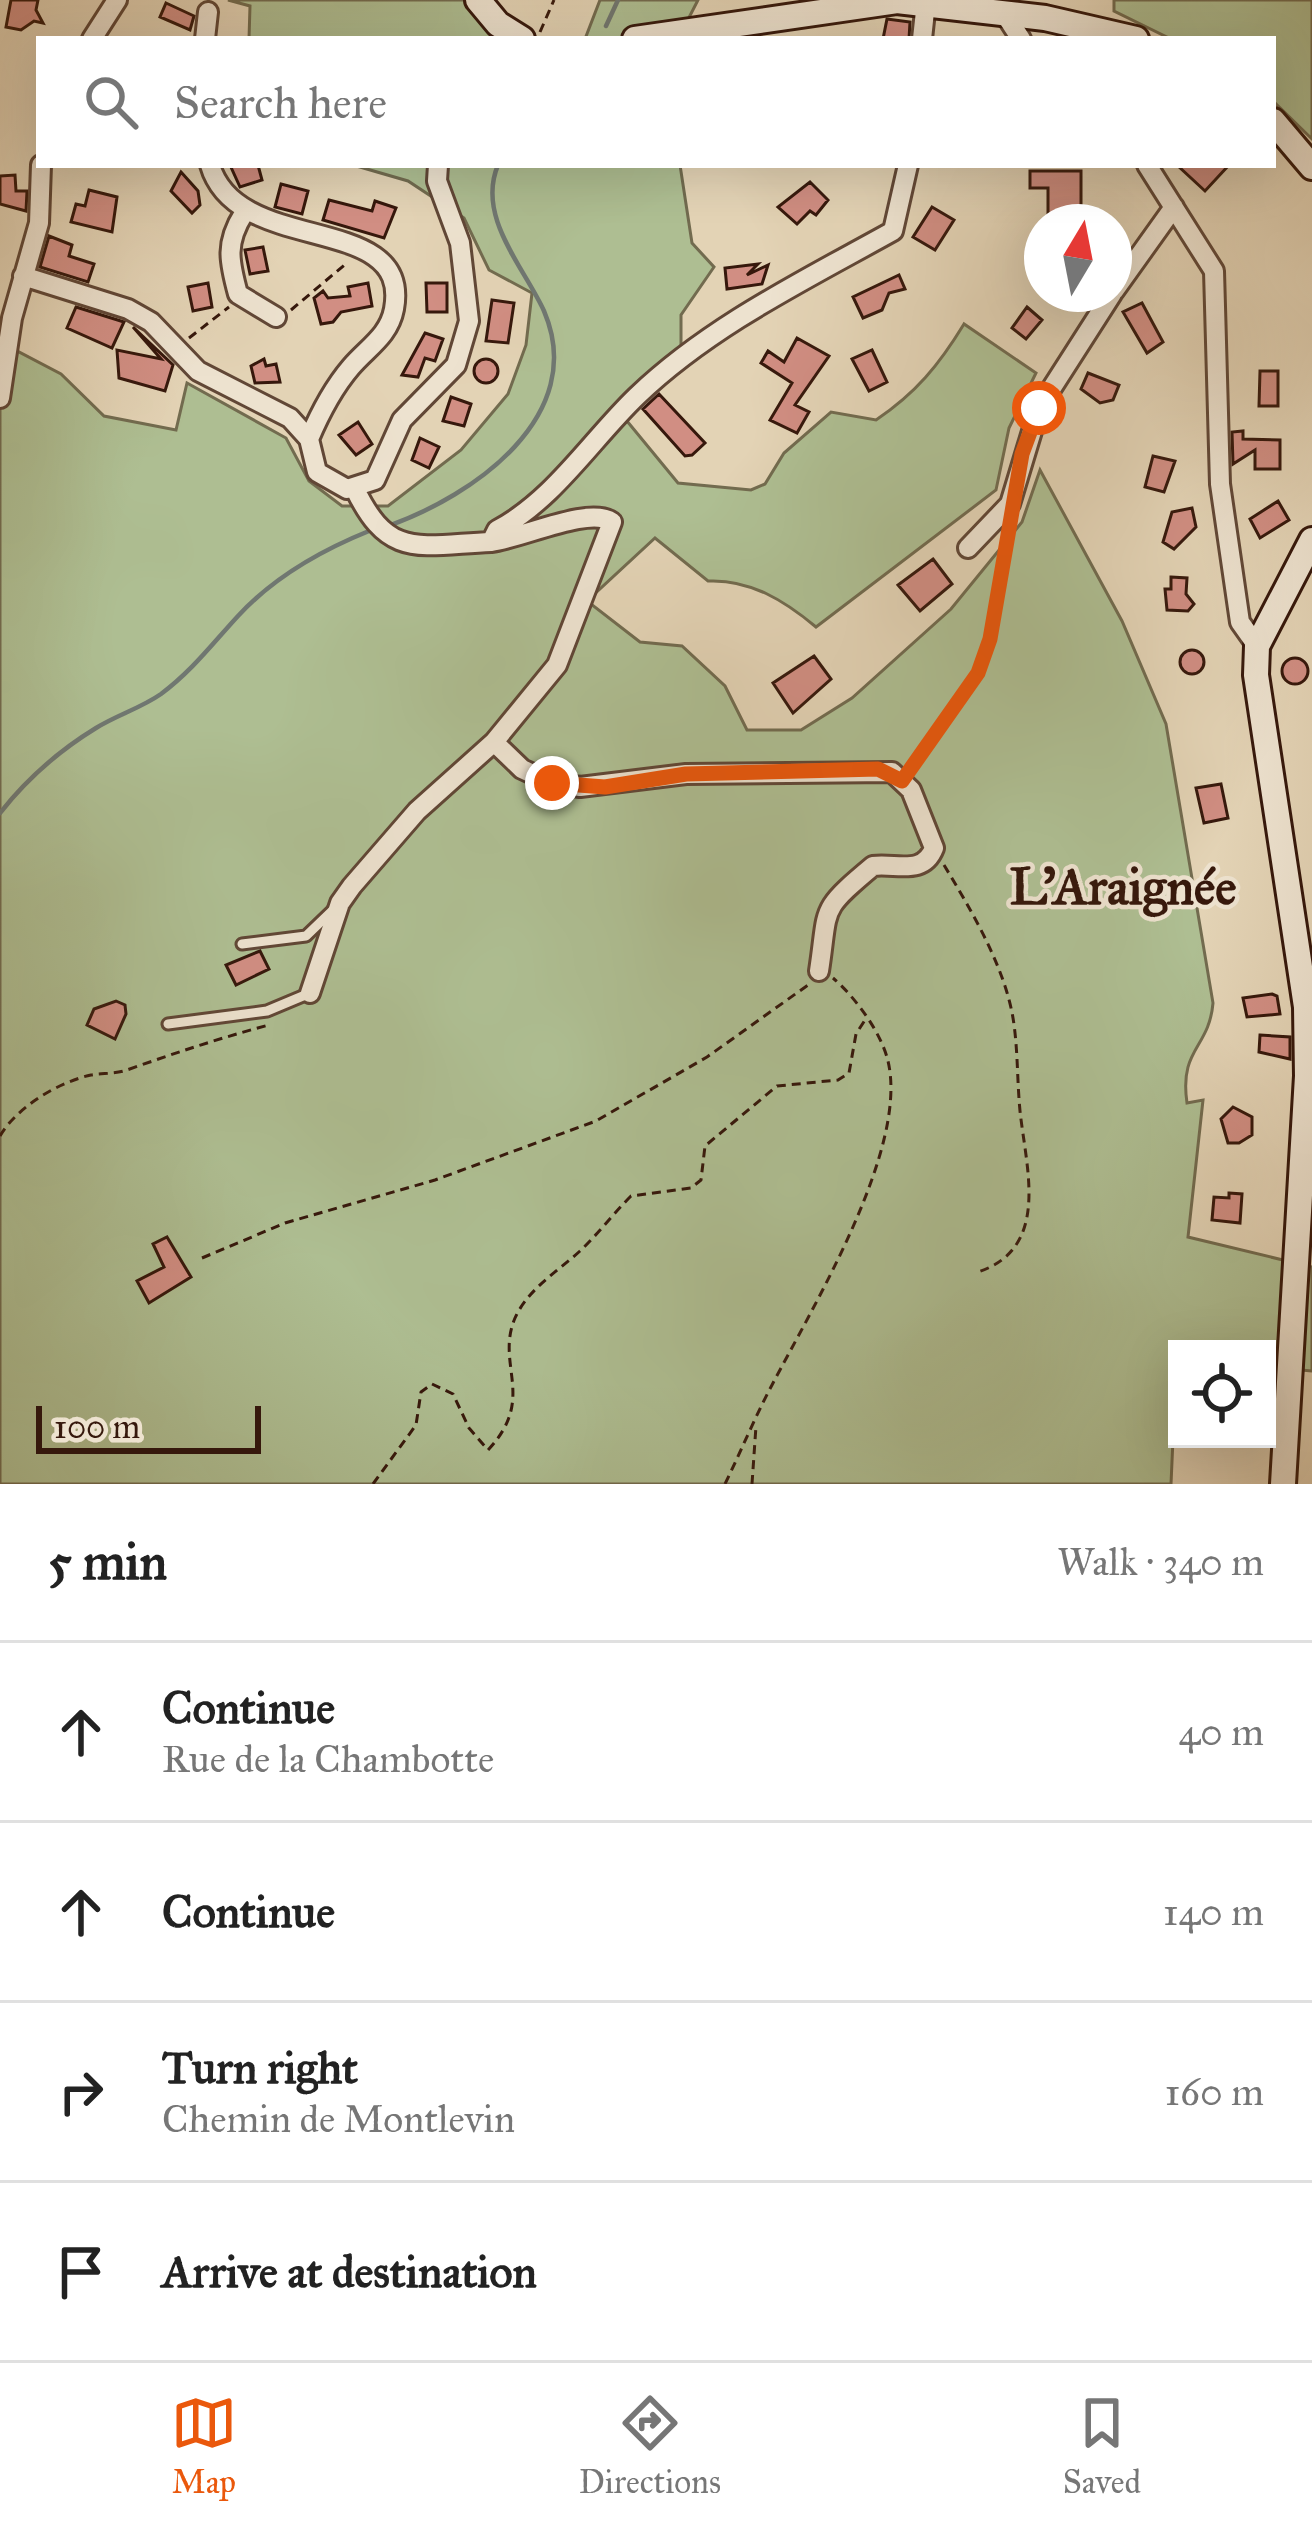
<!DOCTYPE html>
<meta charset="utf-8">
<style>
:root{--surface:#fff;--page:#f2f2f2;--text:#222;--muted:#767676;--line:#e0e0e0;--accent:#ea580c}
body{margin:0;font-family:"IM FELL Great Primer",serif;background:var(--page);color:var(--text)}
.controls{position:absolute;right:36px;bottom:36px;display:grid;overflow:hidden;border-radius:0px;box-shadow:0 12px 48px #0002}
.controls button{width:108px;height:108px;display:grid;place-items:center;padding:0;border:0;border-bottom:3px solid var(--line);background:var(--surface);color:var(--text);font:60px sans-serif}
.compass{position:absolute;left:1024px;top:204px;width:108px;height:108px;border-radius:50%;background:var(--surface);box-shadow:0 12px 48px #0002;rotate:10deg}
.scale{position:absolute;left:36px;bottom:30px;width:225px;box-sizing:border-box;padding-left:12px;border:6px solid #36180c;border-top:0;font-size:33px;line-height:42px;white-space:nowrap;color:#36180c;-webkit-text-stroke:9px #ede2cf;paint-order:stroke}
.stop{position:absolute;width:36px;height:36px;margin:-27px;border:9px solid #ea580c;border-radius:50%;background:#fff}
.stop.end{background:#ea580c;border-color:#fff;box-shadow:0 3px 12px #0008}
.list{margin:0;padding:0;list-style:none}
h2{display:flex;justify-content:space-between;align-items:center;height:156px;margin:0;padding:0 48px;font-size:51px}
h2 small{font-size:39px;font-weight:400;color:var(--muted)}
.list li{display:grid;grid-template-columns:78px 1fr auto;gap:36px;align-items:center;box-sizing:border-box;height:180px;padding:0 48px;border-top:3px solid var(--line)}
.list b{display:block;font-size:45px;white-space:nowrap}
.list p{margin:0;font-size:39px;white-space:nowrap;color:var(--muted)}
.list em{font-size:39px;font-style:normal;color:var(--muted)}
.icon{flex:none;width:66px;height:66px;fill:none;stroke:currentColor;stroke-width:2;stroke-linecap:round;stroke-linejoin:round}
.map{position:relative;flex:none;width:1312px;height:1484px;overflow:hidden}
.search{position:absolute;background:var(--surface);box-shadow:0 12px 48px #0002;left:36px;right:36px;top:36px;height:132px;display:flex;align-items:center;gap:30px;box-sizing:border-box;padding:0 42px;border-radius:0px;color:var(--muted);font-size:45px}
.sheet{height:876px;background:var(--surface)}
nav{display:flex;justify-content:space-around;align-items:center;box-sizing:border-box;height:168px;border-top:3px solid var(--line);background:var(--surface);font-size:33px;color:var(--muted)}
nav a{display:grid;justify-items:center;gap:6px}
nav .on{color:var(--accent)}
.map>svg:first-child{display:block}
.green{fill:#aebe92;stroke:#726b4f;stroke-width:3}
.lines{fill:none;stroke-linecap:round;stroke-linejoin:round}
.stream{stroke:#707771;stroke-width:4.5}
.building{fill:#d18e83;stroke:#36180c;stroke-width:3}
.service-casing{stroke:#614736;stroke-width:15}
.minor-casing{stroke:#614736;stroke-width:24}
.secondary-casing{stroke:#36180c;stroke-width:30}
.path{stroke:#36180c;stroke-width:3;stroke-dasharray:9 6;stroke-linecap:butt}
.service{stroke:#ede2cf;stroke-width:9}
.minor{stroke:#ede2cf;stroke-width:18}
.secondary{stroke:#ede2cf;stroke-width:24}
.route{stroke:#ea580c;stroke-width:15}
.labels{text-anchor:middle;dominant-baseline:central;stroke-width:9;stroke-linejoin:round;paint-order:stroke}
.neighbourhood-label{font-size:51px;font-weight:bold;fill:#36180c;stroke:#ede2cf}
</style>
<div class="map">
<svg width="1312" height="1484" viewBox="0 0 1312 1484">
<rect width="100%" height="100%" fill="#e3d3b5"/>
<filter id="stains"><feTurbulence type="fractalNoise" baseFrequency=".00167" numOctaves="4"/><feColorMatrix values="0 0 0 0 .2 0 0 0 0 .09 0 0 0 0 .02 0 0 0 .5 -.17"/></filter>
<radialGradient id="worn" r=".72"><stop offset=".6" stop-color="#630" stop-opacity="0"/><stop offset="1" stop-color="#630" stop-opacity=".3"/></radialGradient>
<path class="green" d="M228,0H470L493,39H249L250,6Z
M600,0H698L678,39H585Z
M1114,0H1312V139L1273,101V39H1171L1114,11Z
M353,165H680L692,243L714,267L681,315V349L622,415L678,483L751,490L765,484L784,453L831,412L876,420C916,393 939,365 964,324L1036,373L1009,428L996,490L816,627C785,601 750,579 708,581L655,538L587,601L640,642L682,646L725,686L747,730H801L852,698L951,609L1022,522L1040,470L1122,621L1166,724L1213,1003C1209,1049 1179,1048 1187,1103L1203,1100L1188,1237L1312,1267V1371L1267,1367V1349H1177L1171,1484H0V342L61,374L104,416L176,430L187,383L286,438L309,481L342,506H388L461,450L508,394L526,345L532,293L489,270L464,218L408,181Z"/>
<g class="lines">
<path class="stream" d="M606,26L618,0
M388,526C473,496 589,416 544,311C524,267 476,217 498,165
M0,813C26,780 60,750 96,728C117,715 141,708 161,694C192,671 213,643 238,616C273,578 322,550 369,531"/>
</g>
<path class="building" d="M11,0H38L36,10L43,23L34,21L21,30L6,27Z
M166,3L194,16L190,30L160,17Z
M887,19L910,22L909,39H883Z
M230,165H258L262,180L240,187Z
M1177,165H1229L1205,191Z
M1030,171H1081V218H1048V188H1030Z
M181,172L198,191L200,205L192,213L171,191Z
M15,175L16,191H27L26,211L0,204V176Z
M810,182L828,200L816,215L810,211L797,224L778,207Z
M281,184L308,191L302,214L275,207Z
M89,190L117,197L112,232L71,222L76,204L85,206Z
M329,200L372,211L375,201L396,208L384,238L323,220Z
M932,207L954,220L935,250L913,237Z
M49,236L72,245L69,256L94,264L88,282L40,267Z
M263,247L268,271L250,274L245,250Z
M758,264L747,275L768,265L762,284L727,289L725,268Z
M899,275L905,289L889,293L882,310L863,318L853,297Z
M208,283L212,307L193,311L188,287Z
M368,283L372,306L341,312L333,322L321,324L314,298L323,291L328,298L350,296L348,287Z
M426,283H447V312H427Z
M492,300L514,303L508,343L486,341Z
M1142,303L1163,342L1147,353L1123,312Z
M76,307L124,322L112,348L67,328Z
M1027,307L1042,320L1026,339L1012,328Z
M133,327L173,365L165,391L119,378L117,350L161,359Z
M425,333L443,339L435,361L425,358L418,377L402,375Z
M797,338L829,356L795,405L809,412L797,433L770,420L792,383L761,363L768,351L784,362Z
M872,350L887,382L869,391L852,359Z
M474 371a12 12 0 1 1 24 0a12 12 0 1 1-24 0Z
M264,359L266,366L276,364L280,382L255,383L251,366Z
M1260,371H1278V406H1259Z
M1088,373L1119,385L1113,400L1100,403L1081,389Z
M659,394L705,443L692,455L685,456L643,409Z
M451,397L471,404L464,426L443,421Z
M358,422L372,444L356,455L339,435Z
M1243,431V439L1280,440V469H1255V450L1233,464L1232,432Z
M420,438L439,447L429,468L412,460Z
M1153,456L1175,461L1164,492L1145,487Z
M1278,501L1289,520L1260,538L1250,519Z
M1192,508L1196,527L1174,549L1163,542L1172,512Z
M933,559L952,584L920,611L898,585Z
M1171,577L1187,578L1186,594L1194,604L1188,611L1167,610L1165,589H1171Z
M1180 662a12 12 0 1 1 24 0a12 12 0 1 1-24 0Z
M814,656L831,679L793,713L773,683Z
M1282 671a13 13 0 1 1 26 0a13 13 0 1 1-26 0Z
M1221,784L1228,818L1204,823L1196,788Z
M260,951L269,969L236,985L226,965Z
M1272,994L1277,996L1280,1014L1247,1017L1243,998Z
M116,1001L125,1005L126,1014L115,1039L87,1025L94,1009Z
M1260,1035L1290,1037V1059L1259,1052Z
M1233,1107L1252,1117V1135L1239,1143H1228L1221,1119Z
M1229,1193L1242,1194L1240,1223L1212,1220L1214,1197L1229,1198Z
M167,1237L191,1277L149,1303L137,1281L164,1267L153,1244Z"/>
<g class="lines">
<defs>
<path id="service" d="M242,944L306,936L332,911
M168,1024L267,1011L310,993"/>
<path id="minor" d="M1004,13L1021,39
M92,39L117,0
M205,39L208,12
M922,39L926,2
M210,165C237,258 412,210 394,309C389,336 367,348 351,367C333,388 320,413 309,439L317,472L347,489L375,480L402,420L456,365L469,321L460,243L437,181L438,165
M1147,165L1214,271L1220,484L1240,622L1257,646
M244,213C225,243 229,261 238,294L276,317
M23,276L128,309L151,322L198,371L290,418L309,439
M1114,291L1174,207
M0,398L12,318L39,223L41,165
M355,489C389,560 419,545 491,542L497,530C554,500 592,439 637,396C710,326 805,280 893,231L908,165
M968,548L1010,504L1039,408L1112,294
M494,742L522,769L552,783L580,787L686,774L892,772L911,790L934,848C923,876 897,863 873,866C818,912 829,906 819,971
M310,993L340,903L352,886L417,811L494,742L557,665L612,522C589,506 523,538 491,542"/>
<path id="secondary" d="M478,0L498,24L522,39
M635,39L897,1L1045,18L1136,39
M1273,121L1312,167
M1283,1484L1307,1076L1306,1007L1256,675L1257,646L1312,540"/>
</defs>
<use href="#service" class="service-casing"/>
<use href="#minor" class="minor-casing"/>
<use href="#secondary" class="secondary-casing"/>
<path class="path" d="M540,32L554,0
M291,310L348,262
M189,338L229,307
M911,770C979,690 993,635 1006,534
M944,865C971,910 1004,965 1013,1018C1018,1048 1017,1080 1020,1111C1026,1168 1051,1248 978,1272
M0,1136C16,1108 58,1082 91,1075C103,1073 116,1074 127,1070C175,1053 220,1038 269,1025
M202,1258L285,1223L435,1180L596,1121L707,1057L808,985
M373,1484L416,1425L421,1392L432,1384L453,1394L469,1428L488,1450C537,1398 495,1365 515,1318C528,1289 557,1272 580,1251C598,1234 613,1214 631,1196L691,1188L701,1180L705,1146L777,1086L838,1080L849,1073L856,1034L865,1020
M725,1484C741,1451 755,1417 772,1385C812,1308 909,1149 888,1061C881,1032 855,997 833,978
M752,1484L756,1426"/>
<use href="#service" class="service"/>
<use href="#minor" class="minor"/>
<use href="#secondary" class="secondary"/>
</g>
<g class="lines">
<path class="route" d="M552,783L605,787L686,774L878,769L902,781L978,673L990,639L1022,454L1039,408"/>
</g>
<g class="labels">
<g class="neighbourhood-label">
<text x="1123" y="887">L'Araignée</text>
</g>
</g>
<rect width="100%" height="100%" filter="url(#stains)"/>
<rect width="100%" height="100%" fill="url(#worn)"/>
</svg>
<div class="controls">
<button><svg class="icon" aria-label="locate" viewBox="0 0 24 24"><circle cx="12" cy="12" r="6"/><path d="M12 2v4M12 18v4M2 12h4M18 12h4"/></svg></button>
</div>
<svg class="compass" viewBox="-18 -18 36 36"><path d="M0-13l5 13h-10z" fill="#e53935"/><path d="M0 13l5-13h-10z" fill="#767676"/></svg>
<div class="scale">100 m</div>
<div class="stop" style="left:1039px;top:408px"></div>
<div class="stop end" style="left:552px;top:783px"></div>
<div class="search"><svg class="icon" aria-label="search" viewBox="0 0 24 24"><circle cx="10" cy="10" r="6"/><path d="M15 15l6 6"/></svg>Search here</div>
</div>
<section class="sheet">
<h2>5 min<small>Walk · 340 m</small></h2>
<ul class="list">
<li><svg class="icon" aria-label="ahead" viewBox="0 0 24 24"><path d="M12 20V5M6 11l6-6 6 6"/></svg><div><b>Continue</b><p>Rue de la Chambotte</p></div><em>40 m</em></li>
<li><svg class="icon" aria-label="ahead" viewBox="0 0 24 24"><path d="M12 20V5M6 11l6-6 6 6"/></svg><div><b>Continue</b></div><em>140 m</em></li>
<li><svg class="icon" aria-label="right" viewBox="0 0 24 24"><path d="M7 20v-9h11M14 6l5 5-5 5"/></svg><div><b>Turn right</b><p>Chemin de Montlevin</p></div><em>160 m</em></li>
<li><svg class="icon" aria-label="arrive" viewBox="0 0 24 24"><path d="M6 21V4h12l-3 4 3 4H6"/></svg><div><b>Arrive at destination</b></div></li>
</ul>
</section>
<nav>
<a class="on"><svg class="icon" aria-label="map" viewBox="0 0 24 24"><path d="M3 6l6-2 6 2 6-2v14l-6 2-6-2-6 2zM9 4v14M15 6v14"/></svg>Map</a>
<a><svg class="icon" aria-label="directions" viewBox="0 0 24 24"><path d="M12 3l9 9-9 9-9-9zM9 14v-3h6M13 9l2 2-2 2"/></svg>Directions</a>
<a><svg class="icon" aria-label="saved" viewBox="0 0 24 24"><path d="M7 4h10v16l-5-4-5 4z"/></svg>Saved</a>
</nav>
